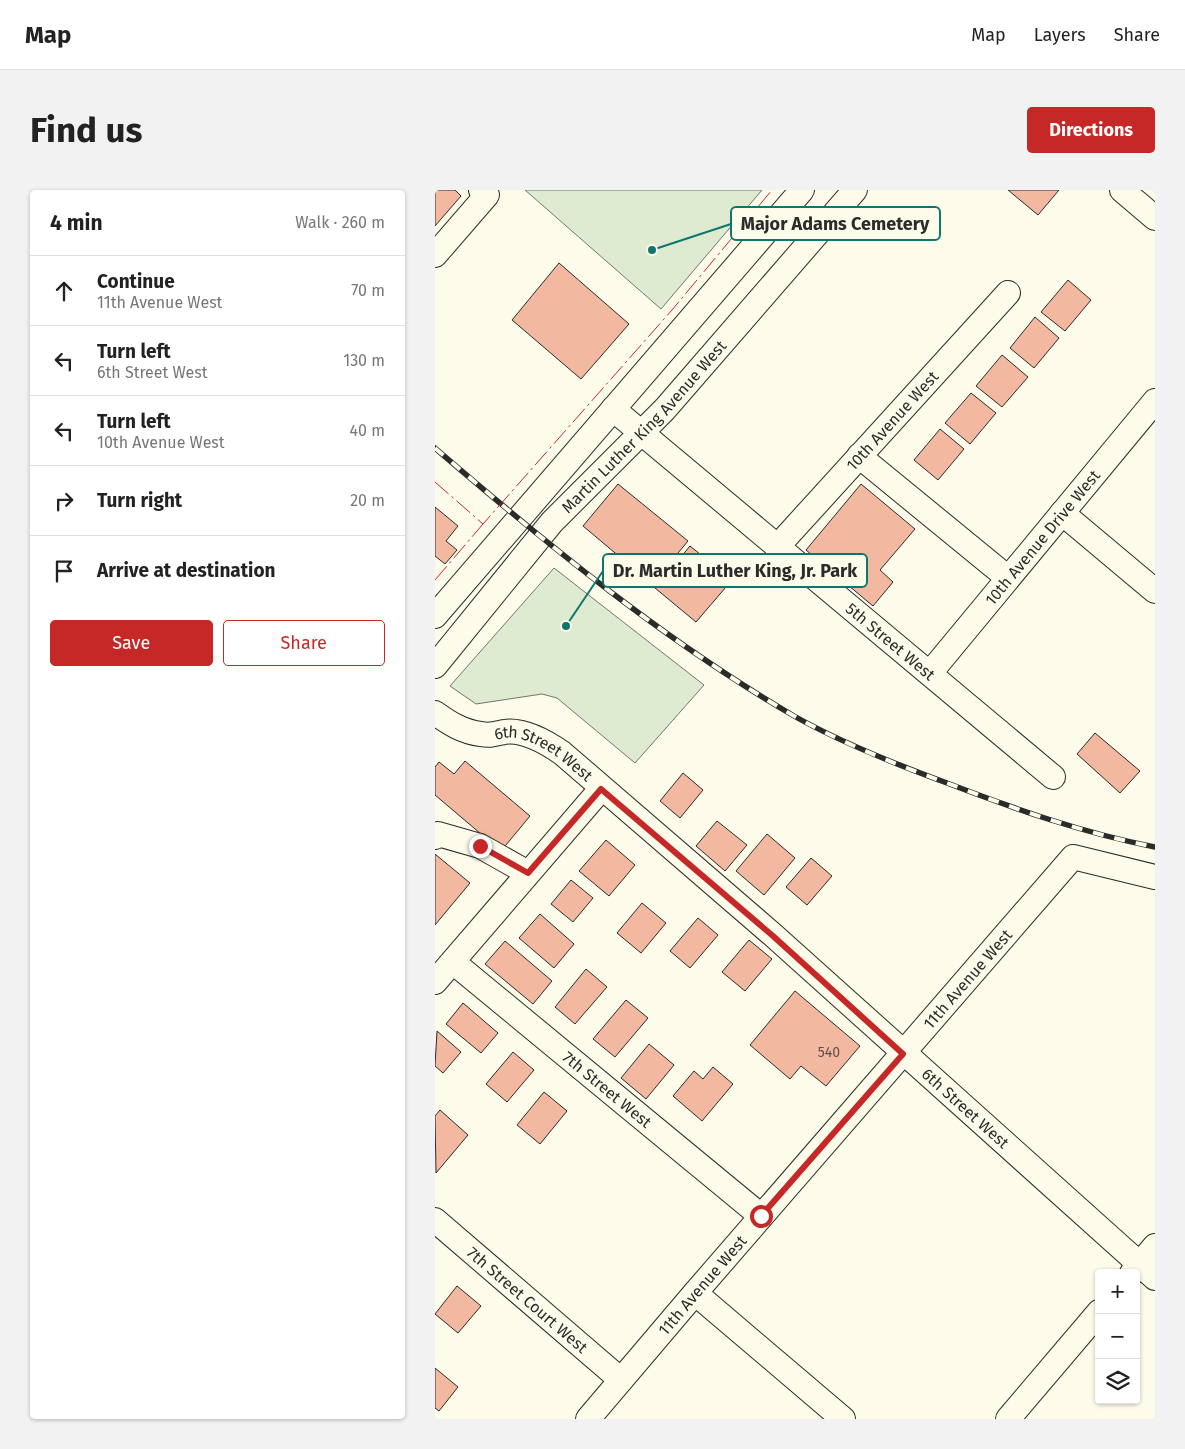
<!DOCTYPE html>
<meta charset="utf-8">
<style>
:root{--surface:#fff;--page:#f2f2f2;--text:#222;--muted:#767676;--line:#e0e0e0;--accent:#c62828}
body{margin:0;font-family:"Fira Sans",sans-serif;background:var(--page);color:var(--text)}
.controls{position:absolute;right:15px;bottom:15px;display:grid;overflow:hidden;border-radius:5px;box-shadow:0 1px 4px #0004}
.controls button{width:45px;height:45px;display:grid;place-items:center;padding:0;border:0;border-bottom:1px solid var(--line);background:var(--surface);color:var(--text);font:25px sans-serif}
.stop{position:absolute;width:15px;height:15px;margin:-11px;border:4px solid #c62828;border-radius:50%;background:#fff}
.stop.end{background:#c62828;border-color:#fff;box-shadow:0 1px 5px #0008}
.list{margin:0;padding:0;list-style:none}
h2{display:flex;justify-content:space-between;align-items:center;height:65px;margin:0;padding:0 20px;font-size:21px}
h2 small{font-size:16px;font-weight:400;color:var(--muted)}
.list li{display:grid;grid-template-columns:32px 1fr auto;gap:15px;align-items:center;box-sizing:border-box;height:70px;padding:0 20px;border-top:1px solid var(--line)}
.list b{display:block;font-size:19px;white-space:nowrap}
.list p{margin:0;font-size:16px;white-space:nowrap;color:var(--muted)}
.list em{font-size:16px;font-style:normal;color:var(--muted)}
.actions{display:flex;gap:10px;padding:15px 20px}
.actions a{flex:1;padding:11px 0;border:1px solid var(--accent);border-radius:5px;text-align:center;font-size:18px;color:var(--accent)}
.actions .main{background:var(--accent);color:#fff}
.icon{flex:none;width:28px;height:28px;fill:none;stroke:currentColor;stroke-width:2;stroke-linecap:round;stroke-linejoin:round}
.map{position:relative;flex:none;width:720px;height:1229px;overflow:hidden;border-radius:5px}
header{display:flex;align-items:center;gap:30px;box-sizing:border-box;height:70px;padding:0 25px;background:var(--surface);border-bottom:1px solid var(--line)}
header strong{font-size:24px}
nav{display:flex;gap:28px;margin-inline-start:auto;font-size:18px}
.intro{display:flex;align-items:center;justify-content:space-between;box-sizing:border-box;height:120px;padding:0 30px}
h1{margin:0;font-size:35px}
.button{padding:12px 22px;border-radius:5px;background:var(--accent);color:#fff;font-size:18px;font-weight:700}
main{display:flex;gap:30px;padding:0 30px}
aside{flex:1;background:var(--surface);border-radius:5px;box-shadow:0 1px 4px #0004}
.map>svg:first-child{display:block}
.green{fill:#deebd1;stroke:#74746e}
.building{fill:#f2b8a0;stroke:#2b2b2b}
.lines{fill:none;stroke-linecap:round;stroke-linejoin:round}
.minor-casing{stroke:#2b2b2b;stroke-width:26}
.minor{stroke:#fdfbea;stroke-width:24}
.rail-casing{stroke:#2b2b2b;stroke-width:5.5}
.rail{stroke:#fdfbea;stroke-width:4;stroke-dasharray:11;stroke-linecap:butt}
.power{stroke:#c62828;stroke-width:1;stroke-dasharray:18 4 2.5 4;stroke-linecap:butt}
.route{stroke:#c62828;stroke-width:6}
.labels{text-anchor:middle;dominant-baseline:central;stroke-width:4;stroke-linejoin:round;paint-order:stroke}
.number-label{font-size:14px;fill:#5d4e48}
.street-label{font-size:16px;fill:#2b2b2b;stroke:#fdfbea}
.leader{fill:none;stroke:#0f766e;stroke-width:2}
.callout-dot{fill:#0f766e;stroke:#fdfbea;stroke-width:2}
.callout{fill:#fdfbea;stroke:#0f766e;stroke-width:2}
.callout-label{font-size:18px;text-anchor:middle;font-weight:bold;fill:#2b2b2b}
</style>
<header>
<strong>Map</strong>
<nav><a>Map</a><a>Layers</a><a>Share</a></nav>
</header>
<div class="intro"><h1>Find us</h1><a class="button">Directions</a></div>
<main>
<aside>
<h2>4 min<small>Walk · 260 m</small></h2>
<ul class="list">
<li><svg class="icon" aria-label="ahead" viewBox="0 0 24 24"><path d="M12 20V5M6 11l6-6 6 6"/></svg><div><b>Continue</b><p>11th Avenue West</p></div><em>70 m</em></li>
<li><svg class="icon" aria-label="left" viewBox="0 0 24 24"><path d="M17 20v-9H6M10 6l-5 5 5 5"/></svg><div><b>Turn left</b><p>6th Street West</p></div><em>130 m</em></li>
<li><svg class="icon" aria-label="left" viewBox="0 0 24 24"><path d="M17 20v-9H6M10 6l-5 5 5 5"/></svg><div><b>Turn left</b><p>10th Avenue West</p></div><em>40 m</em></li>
<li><svg class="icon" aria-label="right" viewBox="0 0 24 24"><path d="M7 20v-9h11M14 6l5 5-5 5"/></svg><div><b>Turn right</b></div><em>20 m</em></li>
<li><svg class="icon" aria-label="arrive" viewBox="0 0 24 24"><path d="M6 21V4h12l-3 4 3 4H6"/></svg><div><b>Arrive at destination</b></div></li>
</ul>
<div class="actions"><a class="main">Save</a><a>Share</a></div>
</aside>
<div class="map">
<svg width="720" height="1229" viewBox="0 0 720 1229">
<rect width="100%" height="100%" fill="#fdfbea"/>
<path class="green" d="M90,0H327L226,119Z
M119,378L269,495L200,573L122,508L107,504L41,514L15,496Z"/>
<path class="building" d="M0,0H20L26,6L0,36Z
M573,0H624L603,25Z
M124,73L194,134L146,189L77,130Z
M633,90L656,110L630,141L606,122Z
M600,127L624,148L599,178L575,158Z
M567,165L593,187L567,217L541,196Z
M536,203L561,223L535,254L510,233Z
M505,239L529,259L503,290L479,270Z
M183,294L253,351L217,394L148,336Z
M426,294L480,339L445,380L458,392L438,416L371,360Z
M0,317L23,336L11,351L22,360L10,374L0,366Z
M255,356L297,390L261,432L220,398Z
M660,543L705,581L685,603L642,564Z
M30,571L95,626L66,661L0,605V577L4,572L19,584Z
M248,583L268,600L245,628L225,611Z
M282,631L312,655L290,681L261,656Z
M332,644L360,668L329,705L301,681Z
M171,650L200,675L174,706L144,681Z
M0,664L35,693L0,735Z
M376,668L397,686L372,715L351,697Z
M136,690L158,708L138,732L116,714Z
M207,713L231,733L206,763L182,743Z
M105,724L139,754L119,778L84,748Z
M263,728L283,745L255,778L235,761Z
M314,750L337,769L310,801L287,782Z
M70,751L117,791L98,814L50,774Z
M151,779L172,797L140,834L120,817Z
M360,801L425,856L391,896L366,876L355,889L315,855Z
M191,810L213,828L180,867L158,849Z
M28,813L63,843L46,863L11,834Z
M2,841L26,862L8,883L0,876Z
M214,854L239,875L211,909L186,888Z
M78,862L99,880L72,912L51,894Z
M278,877L298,894L267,931L238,906L259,881L268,889Z
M109,902L132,921L105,954L82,935Z
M5,920L33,945L1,983L0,926Z
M22,1096L46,1116L23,1143L0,1124Z
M0,1178L23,1197L4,1221L0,1218Z"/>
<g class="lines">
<defs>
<g id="minor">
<path d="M687,0L720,28"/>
<path d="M0,65L52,5L46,0"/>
<path id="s1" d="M178,219L618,587"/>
<path d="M424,266L573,388"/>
<path d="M627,323L720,401"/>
<path id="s2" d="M342,357L573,103"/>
<path d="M0,426L367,0"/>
<path id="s3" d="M0,476L117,332L230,219L420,0"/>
<path id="s4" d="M495,483L720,211"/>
<path id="s5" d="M0,523C14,533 28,542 46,544C55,546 60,544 69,542C89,539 111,552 127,563L338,745L720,1088"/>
<path d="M0,647L3,644L45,656L93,683"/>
<path id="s6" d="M18,772L326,1026"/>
<path d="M0,792L166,599"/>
<path id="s7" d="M0,1030L186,1190"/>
<path d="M697,1083L720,1056"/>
<path d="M260,1103L408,1229"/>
<path id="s8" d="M153,1229L260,1103L638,667L720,687"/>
<path d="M573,1229L664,1122"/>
</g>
</defs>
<use href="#minor" class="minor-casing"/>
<use href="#minor" class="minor"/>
<defs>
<path id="rail" d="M0,258C114,356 229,450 359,526C407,553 460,574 512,593C580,619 648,643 720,657"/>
</defs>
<use href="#rail" class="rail-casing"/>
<use href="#rail" class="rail"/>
<path class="power" d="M0,292L48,334L237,120L337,0
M0,390L48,334"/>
</g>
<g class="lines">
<path class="route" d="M45,656L93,683L166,599L338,746L468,864L326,1026"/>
</g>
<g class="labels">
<g class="number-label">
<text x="394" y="862">540</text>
</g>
<g class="street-label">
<text stroke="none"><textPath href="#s2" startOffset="171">10th Avenue West</textPath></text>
<text stroke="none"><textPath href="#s3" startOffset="318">Martin Luther King Avenue West</textPath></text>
<text stroke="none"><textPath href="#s4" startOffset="176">10th Avenue Drive West</textPath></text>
<text stroke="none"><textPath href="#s1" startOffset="362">5th Street West</textPath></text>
<text stroke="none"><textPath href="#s5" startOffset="120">6th Street West</textPath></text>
<text stroke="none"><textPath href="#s8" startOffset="581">11th Avenue West</textPath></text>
<text stroke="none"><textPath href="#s6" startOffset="200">7th Street West</textPath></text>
<text stroke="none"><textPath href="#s5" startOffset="675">6th Street West</textPath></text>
<text stroke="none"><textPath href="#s8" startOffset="176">11th Avenue West</textPath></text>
<text stroke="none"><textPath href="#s7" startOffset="122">7th Street Court West</textPath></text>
</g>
</g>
<path class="leader" d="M217 60L296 34M131 436L168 381"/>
<g class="callout-dot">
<circle cx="217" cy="60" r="5"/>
<circle cx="131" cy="436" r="5"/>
</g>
<g class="callout">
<rect x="296" y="17" width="209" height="33" rx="5"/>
<rect x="168" y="364" width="264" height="33" rx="5"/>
</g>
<g class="callout-label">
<text x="400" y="40">Major Adams Cemetery</text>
<text x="300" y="387">Dr. Martin Luther King, Jr. Park</text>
</g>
</svg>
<div class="controls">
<button>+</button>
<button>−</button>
<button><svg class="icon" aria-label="layers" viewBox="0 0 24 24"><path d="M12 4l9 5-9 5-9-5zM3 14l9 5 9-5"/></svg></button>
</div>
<div class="stop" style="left:326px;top:1026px"></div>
<div class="stop end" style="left:45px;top:656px"></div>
</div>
</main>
